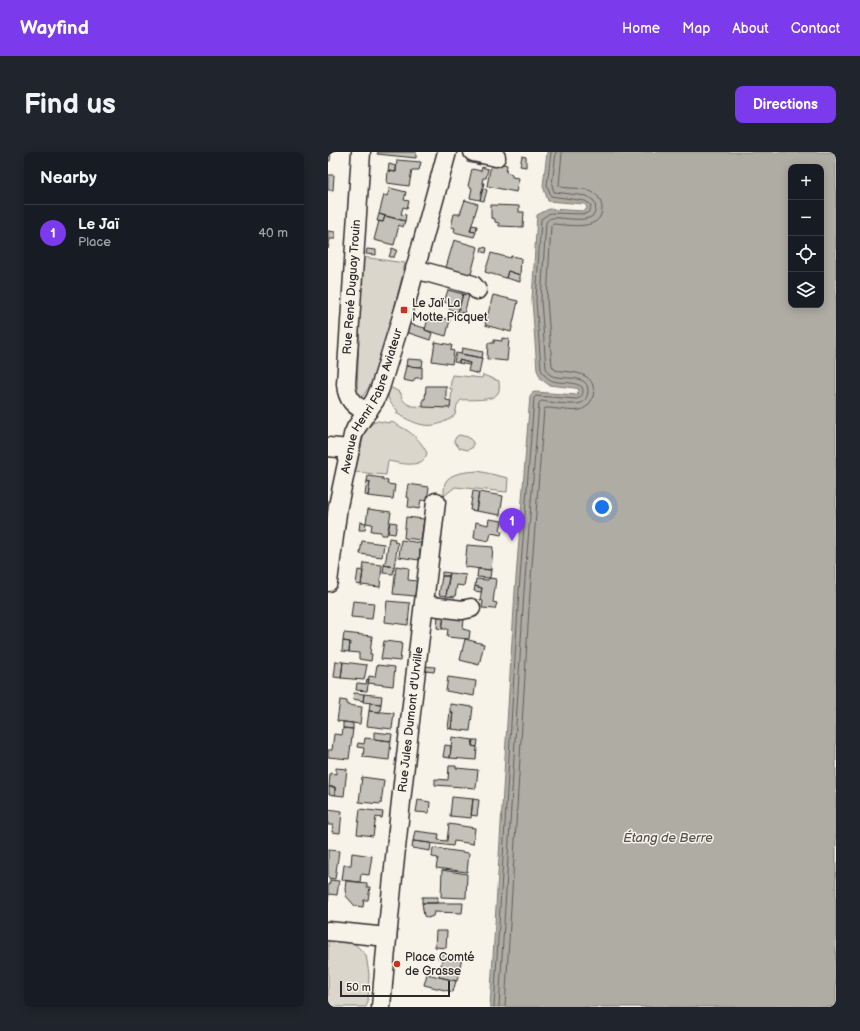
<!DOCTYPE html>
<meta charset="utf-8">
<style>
:root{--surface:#171b24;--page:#20242c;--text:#f1f3f6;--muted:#9ea1a6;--line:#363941;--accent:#7c3aed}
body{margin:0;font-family:"Balsamiq Sans",sans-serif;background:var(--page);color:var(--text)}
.controls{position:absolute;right:12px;top:12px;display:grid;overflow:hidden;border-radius:8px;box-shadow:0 2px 10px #0003}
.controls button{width:36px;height:36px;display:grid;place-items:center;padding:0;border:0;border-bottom:1px solid var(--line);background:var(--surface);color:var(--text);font:20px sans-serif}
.scale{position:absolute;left:12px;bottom:10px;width:110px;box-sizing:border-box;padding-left:4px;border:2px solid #2b2b2b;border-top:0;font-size:11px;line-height:14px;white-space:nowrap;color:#2b2b2b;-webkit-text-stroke:3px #f7f3e8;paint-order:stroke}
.you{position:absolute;left:274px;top:355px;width:14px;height:14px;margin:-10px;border:3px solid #fff;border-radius:50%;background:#1a73e8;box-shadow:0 0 0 6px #1a73e833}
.badge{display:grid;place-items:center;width:26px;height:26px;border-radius:50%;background:var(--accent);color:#fff;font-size:13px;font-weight:700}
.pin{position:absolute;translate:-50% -33px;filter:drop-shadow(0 1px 2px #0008)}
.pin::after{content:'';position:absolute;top:21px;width:14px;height:12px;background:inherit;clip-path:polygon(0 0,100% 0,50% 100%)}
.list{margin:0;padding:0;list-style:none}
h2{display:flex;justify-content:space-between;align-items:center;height:52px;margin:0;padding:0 16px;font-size:17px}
h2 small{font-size:13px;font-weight:400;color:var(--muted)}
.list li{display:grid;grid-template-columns:26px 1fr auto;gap:12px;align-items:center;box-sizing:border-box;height:56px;padding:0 16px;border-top:1px solid var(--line)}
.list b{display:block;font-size:15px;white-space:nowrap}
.list p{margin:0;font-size:13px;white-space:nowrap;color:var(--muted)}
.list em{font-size:13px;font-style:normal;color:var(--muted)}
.icon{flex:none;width:22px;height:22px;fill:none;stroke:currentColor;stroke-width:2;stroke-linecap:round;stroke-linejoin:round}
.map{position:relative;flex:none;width:508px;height:855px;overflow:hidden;border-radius:8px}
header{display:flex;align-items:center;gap:24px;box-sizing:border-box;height:56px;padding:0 20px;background:var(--accent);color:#fff}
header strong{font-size:19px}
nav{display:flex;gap:22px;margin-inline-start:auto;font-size:14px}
.intro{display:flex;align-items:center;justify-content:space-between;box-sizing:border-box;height:96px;padding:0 24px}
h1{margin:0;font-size:28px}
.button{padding:10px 18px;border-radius:8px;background:var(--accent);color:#fff;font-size:14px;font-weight:700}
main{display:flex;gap:24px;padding:0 24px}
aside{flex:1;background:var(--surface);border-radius:8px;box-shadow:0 2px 10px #0003}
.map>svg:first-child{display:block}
.green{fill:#dad6cc;stroke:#82807c}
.water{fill:#afaca4;stroke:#7a7874;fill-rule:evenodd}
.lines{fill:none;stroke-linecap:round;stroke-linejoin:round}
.shore{stroke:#605f5b;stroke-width:1}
.building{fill:#c4c1b9;stroke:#2b2b2b}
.minor-casing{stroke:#2b2b2b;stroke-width:21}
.minor{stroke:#f7f3e8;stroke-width:18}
.poi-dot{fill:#c8321e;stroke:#f7f3e8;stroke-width:1.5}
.labels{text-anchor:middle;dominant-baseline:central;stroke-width:3;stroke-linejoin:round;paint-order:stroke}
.street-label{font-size:12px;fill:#2b2b2b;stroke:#f7f3e8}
.poi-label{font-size:12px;fill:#2b2b2b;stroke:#f7f3e8;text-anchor:start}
.water-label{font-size:13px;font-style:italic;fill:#53524f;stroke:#f7f3e8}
</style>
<header>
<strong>Wayfind</strong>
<nav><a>Home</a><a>Map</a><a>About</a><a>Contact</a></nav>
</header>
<div class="intro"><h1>Find us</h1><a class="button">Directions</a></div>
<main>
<aside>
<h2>Nearby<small></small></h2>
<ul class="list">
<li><span class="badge">1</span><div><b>Le Jaï</b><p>Place</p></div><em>40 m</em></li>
</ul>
</aside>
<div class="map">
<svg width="508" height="855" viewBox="0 0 508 855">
<rect width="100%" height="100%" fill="#f7f3e8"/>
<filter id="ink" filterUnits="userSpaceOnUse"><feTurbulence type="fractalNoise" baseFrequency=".025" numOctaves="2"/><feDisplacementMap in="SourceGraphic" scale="8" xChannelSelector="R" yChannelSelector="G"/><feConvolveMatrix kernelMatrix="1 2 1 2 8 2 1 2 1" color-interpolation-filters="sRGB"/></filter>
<g filter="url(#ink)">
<path class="green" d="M34,105L77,111C73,132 67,152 62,173C55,198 50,224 35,244H30L29,238Z
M124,223L154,226L155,223L171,229C171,232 172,238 170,241C165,250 141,247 133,248L129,253L127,263C105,280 90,274 68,261L70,259C62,251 57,246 62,235L73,241C73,248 78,252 84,254L122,256L124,237H122Z
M50,269L61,271L62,269C80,279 89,282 99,301C95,318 72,311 60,309L58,323L27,320L37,278L45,271Z
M131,283L140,285L145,290V295L140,298L131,296L126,289L128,285Z
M150,319L180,326L179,340L127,335L116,344C116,340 116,334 117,331C122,320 140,320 150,319Z
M0,785L20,788L28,793L38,803L41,822L40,850L38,855H0Z"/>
<path class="water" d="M219,0H508V855H162L187,439L202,244L204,241L207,240L249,243L251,237L247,236L221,233L213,227L209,218L204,148L209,63L221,57L256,59L259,57L258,53L256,52L220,49L215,34ZM463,15H493V153H463Z"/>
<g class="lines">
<path class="shore" d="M166,855L191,439L206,246L208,244L249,247C255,245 256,240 254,235C239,225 222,238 213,217L208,148L213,67L222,61L257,62C262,60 264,57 262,52L257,49L223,44L219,33L223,0
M171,855L196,439L211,251L213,249C221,250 247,254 253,251C258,249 260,243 260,238C259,219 229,231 220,221C220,221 218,216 218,216L213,148L218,70C219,69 221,67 223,66C236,64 276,77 266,49L259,44L226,40L224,33L228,0
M177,855L202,440L216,257L218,256C229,256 242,260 252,258C267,254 271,231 257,224C248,219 236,220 227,218L224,214L219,148L223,74L225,72C241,73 275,80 274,55C273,48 270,43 264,40C254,34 241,38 231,34L234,0"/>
</g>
<path class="building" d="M0,0H3L2,9H0Z
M50,0H88V6L49,2Z
M141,2L154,5L152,13L139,10Z
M194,4L198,5V15L192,14Z
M69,8L93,10L91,18H84L81,34L59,31L60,19L68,20Z
M168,10L179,13L178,20L184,22V25L191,26L188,40L159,34L163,12Z
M61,12L68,14V20L60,19Z
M154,15L160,17L158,26H155L154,31H156L152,48L142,46L144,36L140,34L144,17L153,19Z
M0,23H6L5,38H0Z
M62,36L78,40L76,48L81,49L79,56L75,55L73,62L78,63L77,69L51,62L56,43L59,44Z
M155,36L159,38L156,49L152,48Z
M137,48L150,52L142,79L148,80L146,85L126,80L127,76L123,75L126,62H132Z
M163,53L191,54V60H196L195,75L171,74V71L167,70V67L163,66Z
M51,62L57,64L55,70L49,69Z
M57,64L77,69L75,75L71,73L66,93L46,88L51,69L55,70Z
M144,73L149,74L148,80L142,79Z
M0,79L7,80V87H2L0,97Z
M126,88L150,95L142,126L117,119Z
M154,95L159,96L158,101L153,99Z
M64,96L69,98L66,105H61Z
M39,97L48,98V103L38,102Z
M163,101L182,106L183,104L193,106L192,123L180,119L178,126L157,120Z
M180,119L192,123V130L178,126Z
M120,138L135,142L130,160L121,157L122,152L116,150Z
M135,142L141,144L136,161L130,160Z
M165,143L190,149L183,180L157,173Z
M101,162L122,168L118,184L97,178Z
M81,172L97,176V178L104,181L102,188L78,180Z
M174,186L181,187L179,209L159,207L160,191H166V188L174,189Z
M107,190L124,193L123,198L126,199L124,212L104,209Z
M134,196L155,200L154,206L133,202Z
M128,201L154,206L151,222L140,219L142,211L131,208V211L126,210Z
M79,207L95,208L94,215L78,214Z
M131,208L142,211L141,213L131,211Z
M78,214L94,215V226H87L85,230L75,228Z
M98,234H118V248L123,249L122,256L95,255V247H97Z
M40,324L55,326V328L60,329L59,332L67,333L65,347L40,344L42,330L39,329Z
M39,329L42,330L40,344L37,343Z
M80,332L101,335L99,349L93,348L91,357L80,355L81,346L78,345Z
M145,339L151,340L148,359L142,358Z
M151,340L175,344L172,363L148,359Z
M40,357L63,360L59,383H53V380L43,379L44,372L38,371Z
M78,365L96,367L93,388L76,386Z
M161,367L174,369L172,378L174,379L173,383L163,381L161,389L146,386L148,370L160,373Z
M32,370L38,371L37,378H31Z
M62,370L69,371L67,382L60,381Z
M61,386L67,387L66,390L70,391L66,415L56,413L58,407Z
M73,388L93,391L91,408L71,405Z
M34,389L56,392L54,405L32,402Z
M139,393L165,395L163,418L137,415Z
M36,411L54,413L52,435L33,433Z
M56,413L66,415L65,422L55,421Z
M68,414L81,416L80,428L89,429L87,444L65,442Z
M150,417L163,418L162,426L149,425Z
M30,418L35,419L33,433L28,432Z
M114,420L122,421L121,424H114Z
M122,421L138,423L136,434L129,433L127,445L118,444Z
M114,424H121L118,444L111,443Z
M161,426L168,427L165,450L169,451L167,457L154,456L155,449L152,448L154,436L147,434L148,427L160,428Z
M147,434L154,436L153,440L146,439Z
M25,449L46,451L44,467L23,465Z
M59,449L82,451L80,473L57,470Z
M110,464H116L114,477L109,476Z
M116,464L136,467L135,477L142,479L141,487L119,485L120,477H114Z
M16,481L44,484L42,502H44L43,509L31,507V501L21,500L22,490L15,489Z
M137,487L156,492L151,513L132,508Z
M15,489L22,490L21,500L14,499Z
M56,489L74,491L72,509L53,507Z
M8,509L15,510L13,526L6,525Z
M15,510L39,513L36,528L13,526Z
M49,513L67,515L65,534L40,531L41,524L47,525Z
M97,514L107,515L106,520L97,519Z
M120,525L148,529L146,544L118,539Z
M39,527H41L39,539L28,538L29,531L38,532Z
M26,541L36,542L35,549L25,547Z
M36,542L54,544L53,552L35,550Z
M12,548L19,549V553L34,555L32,572L9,569Z
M42,551L53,552L52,560L41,559Z
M122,552L145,555L142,579L123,577L125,560H122Z
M41,559L66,561L64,577L39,574Z
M122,560H125L123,577L120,576Z
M15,570L25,571V577L15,576Z
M15,576L25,577L21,607L0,605V598H4L6,582L14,583Z
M46,580L64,582L63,589L46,587Z
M124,585L145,588L144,594L149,595L148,608L122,606Z
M37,586L63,589L61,608L35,605L36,596L29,595L30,591L36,592Z
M145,588H150L149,595L144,594Z
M117,593L123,594L122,606L115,605Z
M121,614H128V616L150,618L148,636L107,633V627L120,628Z
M8,616L19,617L16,644L7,643V635H1L2,621L8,622Z
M34,625L56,628L53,652L31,650Z
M1,635H7V643L1,642Z
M124,645L145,647L143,666L122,664Z
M145,647L151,648L149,664L143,663Z
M90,648L102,650L101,661L88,660Z
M0,657L14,659L12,681L4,680L5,673H0Z
M32,657L55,660L54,666L48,665L45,684L29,682Z
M121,672L147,676L145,692L126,689L125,694L85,689L87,679L111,682L110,688L119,689Z
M85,689L103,691L102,699L84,696Z
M105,696L141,701L139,720L108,716L110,706L104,705Z
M0,698L11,699L7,727L0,726Z
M24,701L44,704L41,723L33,722L32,730L14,728L16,713H23Z
M114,718L139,722L138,746L113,745Z
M2,728L11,729L9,743L1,742L0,749V732H2Z
M18,729L39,731V735H42L40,748H36L35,755L27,754L18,744L17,737Z
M94,745H110L109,751H94Z
M94,751H135L134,761L106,760L105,764L100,766L96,764Z
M108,779H119L118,796L107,795Z
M111,801L134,805L129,829L111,825L114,807L110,806Z
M99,822L128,829L125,840L96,833Z"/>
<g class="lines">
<defs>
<g id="minor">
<path d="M33,0L18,232C19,247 25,255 40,259"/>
<path d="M145,0L168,5"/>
<path d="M87,117L145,133L149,138"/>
<path d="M0,295L21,297"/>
<path id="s1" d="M0,430L10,354L25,283L28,276L47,248L52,236L76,158L119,0"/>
<path d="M96,453L134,458L143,456"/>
<path d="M0,779L59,785"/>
<path id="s2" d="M53,855C67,686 88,518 108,350"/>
</g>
</defs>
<use href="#minor" class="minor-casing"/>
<use href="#minor" class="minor"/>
</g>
</g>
<g class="poi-dot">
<rect x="72" y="154" width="8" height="8" rx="2"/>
<circle cx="69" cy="812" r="4"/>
</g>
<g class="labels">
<g class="street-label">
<text transform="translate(24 135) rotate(-86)">Rue René Duguay Trouin</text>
<text stroke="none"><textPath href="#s1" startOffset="188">Avenue Henri Fabre Aviateur</textPath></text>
<text stroke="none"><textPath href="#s2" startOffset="289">Rue Jules Dumont d'Urville</textPath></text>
</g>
<g class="poi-label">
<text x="84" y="151">Le Jaï La<tspan x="84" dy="14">Motte Picquet</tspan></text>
<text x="77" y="805">Place Comté<tspan x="77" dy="14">de Grasse</tspan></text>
</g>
<g class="water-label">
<text x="340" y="686">Étang de Berre</text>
</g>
</g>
</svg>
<div class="controls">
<button>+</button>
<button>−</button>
<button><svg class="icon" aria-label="locate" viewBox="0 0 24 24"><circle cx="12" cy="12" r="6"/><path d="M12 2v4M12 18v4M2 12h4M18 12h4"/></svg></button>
<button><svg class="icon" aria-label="layers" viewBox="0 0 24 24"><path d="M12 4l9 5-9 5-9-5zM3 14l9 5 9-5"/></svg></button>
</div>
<div class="scale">50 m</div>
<div class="you"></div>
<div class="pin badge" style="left:184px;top:389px">1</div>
</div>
</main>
